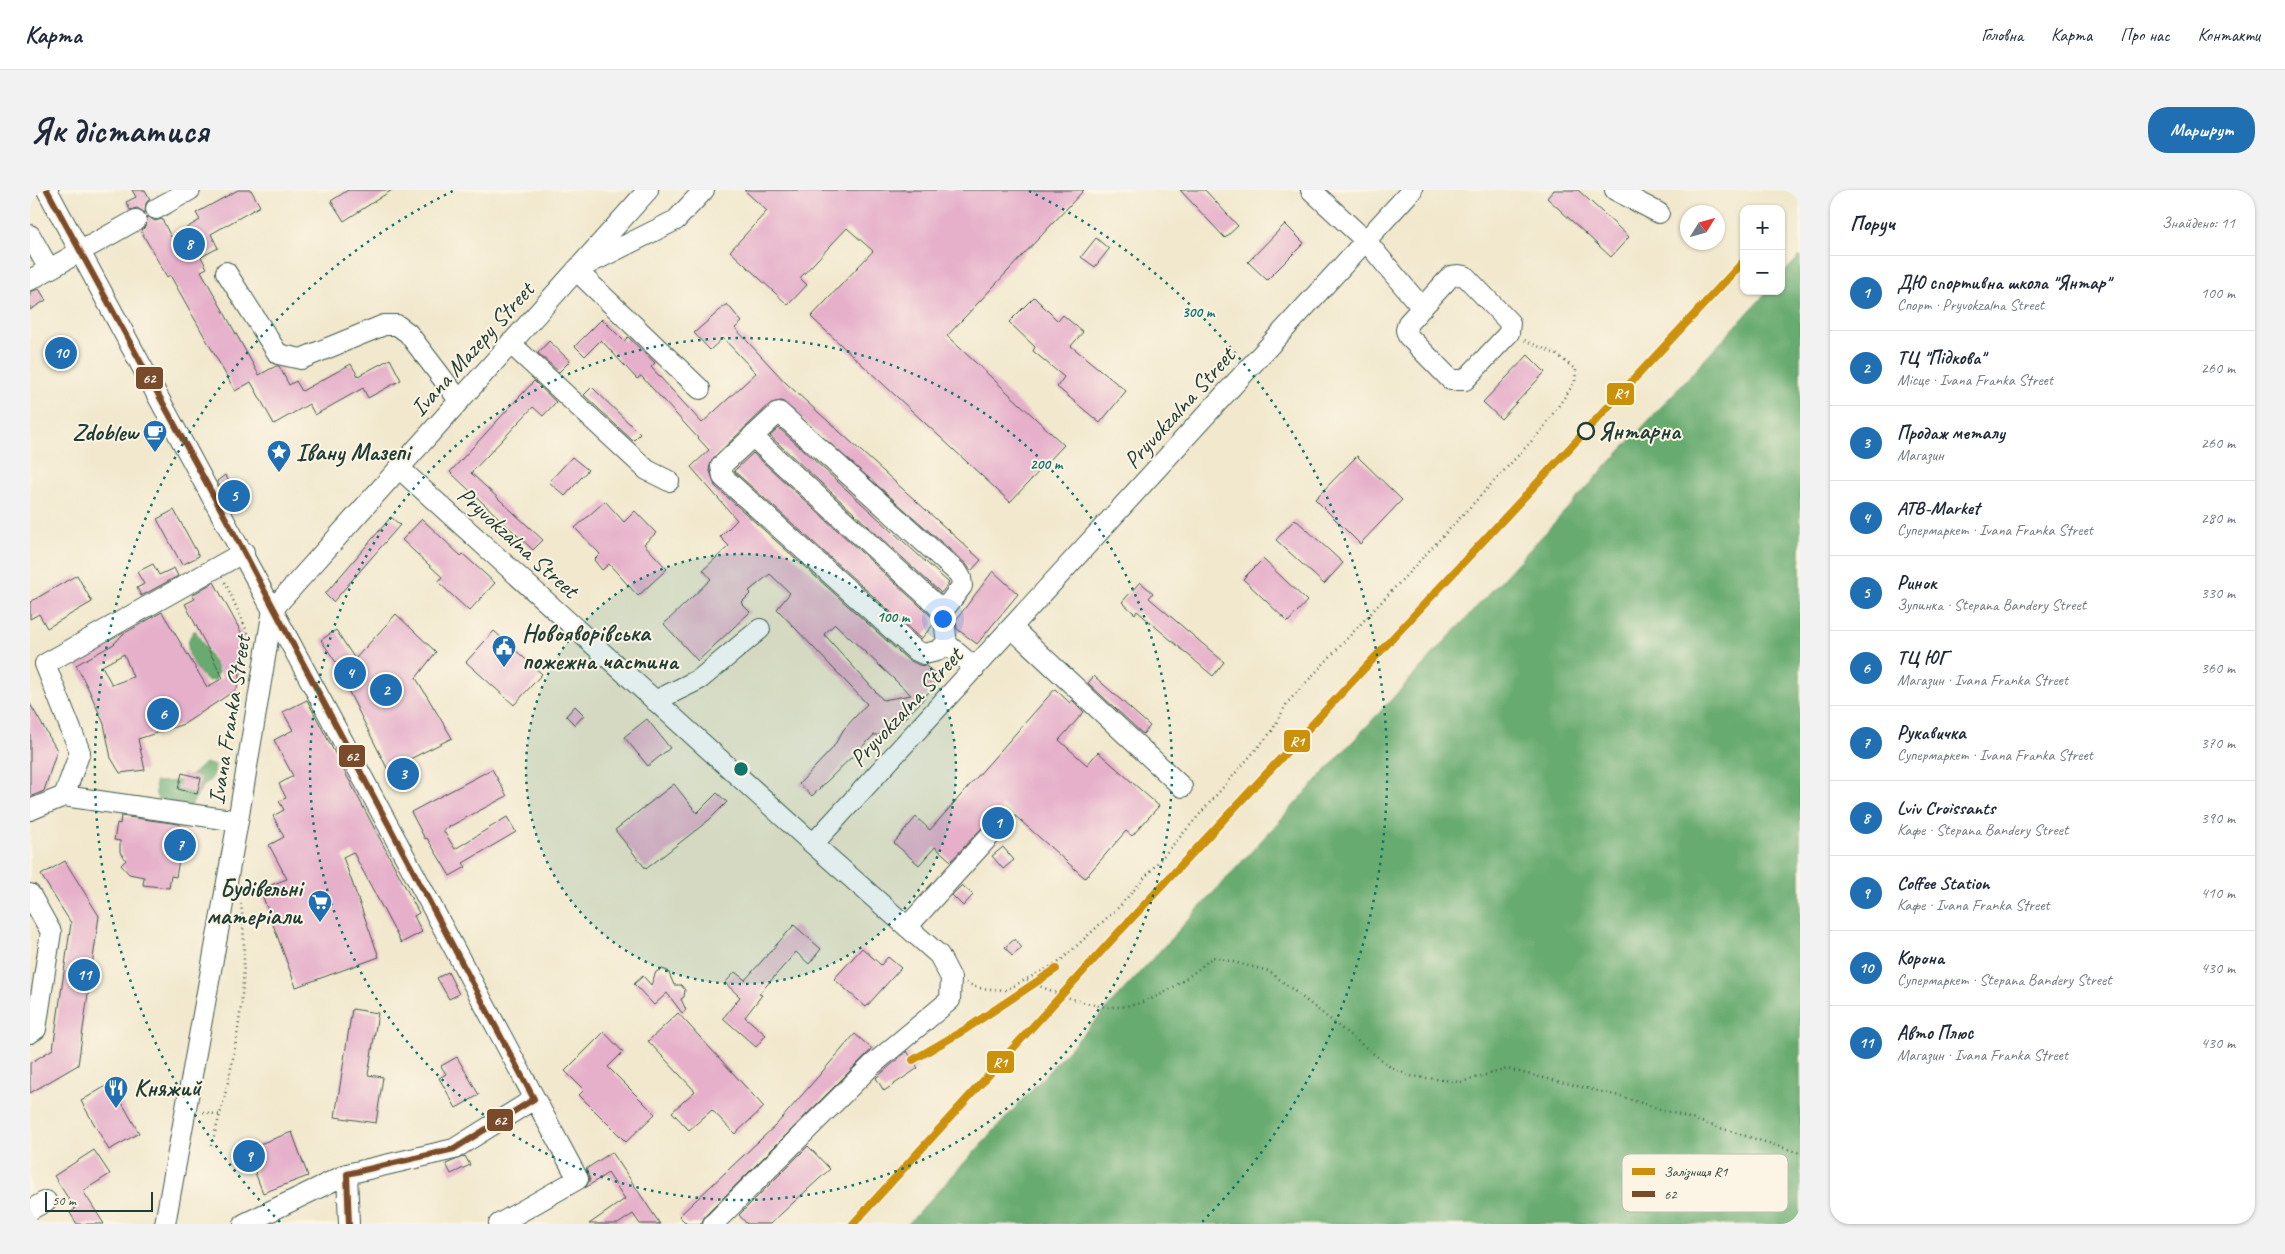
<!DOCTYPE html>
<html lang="uk">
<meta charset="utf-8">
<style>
:root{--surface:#fff;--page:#f2f2f3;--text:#1f2937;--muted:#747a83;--line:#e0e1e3;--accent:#1f6fb2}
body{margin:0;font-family:Caveat,sans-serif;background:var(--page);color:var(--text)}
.controls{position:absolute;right:15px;top:15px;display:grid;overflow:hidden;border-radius:10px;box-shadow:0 1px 4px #0004}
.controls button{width:45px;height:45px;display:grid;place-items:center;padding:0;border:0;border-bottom:1px solid var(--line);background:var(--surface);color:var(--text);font:25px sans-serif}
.compass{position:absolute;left:1650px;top:15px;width:45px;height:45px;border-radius:50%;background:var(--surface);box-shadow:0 1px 4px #0004;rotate:53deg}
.scale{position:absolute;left:15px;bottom:12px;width:108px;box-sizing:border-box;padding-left:5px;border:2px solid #1f3d34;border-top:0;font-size:14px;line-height:18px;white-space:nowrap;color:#1f3d34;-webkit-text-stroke:4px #fcf5e5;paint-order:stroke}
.you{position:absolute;left:912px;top:428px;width:18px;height:18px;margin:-12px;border:4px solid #fff;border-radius:50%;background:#1a73e8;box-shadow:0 0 0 8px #1a73e833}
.badge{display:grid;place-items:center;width:32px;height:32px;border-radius:50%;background:var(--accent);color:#fff;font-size:16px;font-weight:700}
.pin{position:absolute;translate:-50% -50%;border:2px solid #fff;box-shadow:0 1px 5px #0006}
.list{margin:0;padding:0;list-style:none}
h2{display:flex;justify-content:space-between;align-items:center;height:65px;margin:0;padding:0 20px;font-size:21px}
h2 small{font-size:16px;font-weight:400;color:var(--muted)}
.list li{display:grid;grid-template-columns:32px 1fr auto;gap:15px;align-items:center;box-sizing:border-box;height:75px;padding:0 20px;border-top:1px solid var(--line)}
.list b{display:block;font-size:19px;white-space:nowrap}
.list p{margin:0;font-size:16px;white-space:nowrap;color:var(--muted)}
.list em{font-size:16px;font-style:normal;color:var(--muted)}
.map{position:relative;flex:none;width:1770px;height:1034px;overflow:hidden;border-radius:20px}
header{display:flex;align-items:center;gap:30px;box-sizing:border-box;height:70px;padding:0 25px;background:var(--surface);border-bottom:1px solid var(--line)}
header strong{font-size:24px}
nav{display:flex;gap:28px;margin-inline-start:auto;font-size:18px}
.intro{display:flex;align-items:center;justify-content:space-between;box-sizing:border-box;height:120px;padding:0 30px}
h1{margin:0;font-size:35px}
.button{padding:12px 22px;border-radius:20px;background:var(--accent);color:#fff;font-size:18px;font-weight:700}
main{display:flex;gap:30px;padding:0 30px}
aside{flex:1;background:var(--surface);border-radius:20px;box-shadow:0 1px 4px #0004}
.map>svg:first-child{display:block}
.forest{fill:#67ab70;stroke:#437452}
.building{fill:#e6b0cb;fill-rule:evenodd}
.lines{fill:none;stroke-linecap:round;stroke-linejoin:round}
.minor-casing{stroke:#3e574b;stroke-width:22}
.path{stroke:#3e574b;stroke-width:2.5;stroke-dasharray:1 4;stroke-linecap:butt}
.minor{stroke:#fff;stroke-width:20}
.bus-1-casing{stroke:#fcf5e5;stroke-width:10}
.bus-1{stroke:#7a4b2a;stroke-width:6}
.rail-1-casing{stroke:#fcf5e5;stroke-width:11}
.rail-1{stroke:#cc910a;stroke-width:8}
.ring{fill:none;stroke:#0f766e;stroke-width:2.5;stroke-dasharray:2.5 5}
.stop-dot{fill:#fcf5e5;stroke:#1f3d34;stroke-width:2.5}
.labels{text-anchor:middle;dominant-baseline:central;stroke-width:4;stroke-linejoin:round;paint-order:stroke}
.street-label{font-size:24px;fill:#1f3d34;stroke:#fcf5e5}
.stop-label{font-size:24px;font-weight:bold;fill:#1f3d34;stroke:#fcf5e5;text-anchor:start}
.poi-label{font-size:24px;font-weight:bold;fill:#1f3d34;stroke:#fcf5e5;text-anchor:start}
.key{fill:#fcf5e5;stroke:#babeb0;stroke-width:1}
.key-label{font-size:14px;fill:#1f3d34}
.centre{fill:#0f766e;stroke:#fcf5e5;stroke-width:2.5}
.ring-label{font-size:15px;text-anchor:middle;font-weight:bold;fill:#0f766e;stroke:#fcf5e5;stroke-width:4;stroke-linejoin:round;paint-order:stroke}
.line-badge{stroke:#fcf5e5;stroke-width:2}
.badge-label{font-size:14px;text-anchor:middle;font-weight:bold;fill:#fff}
</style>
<header>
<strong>Карта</strong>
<nav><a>Головна</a><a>Карта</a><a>Про нас</a><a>Контакти</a></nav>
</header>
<div class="intro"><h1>Як дістатися</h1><a class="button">Маршрут</a></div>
<main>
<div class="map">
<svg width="1770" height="1034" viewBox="0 0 1770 1034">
<rect width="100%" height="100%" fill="#fcf5e5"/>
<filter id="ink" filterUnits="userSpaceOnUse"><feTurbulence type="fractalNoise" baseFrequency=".02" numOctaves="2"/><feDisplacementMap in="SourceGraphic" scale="10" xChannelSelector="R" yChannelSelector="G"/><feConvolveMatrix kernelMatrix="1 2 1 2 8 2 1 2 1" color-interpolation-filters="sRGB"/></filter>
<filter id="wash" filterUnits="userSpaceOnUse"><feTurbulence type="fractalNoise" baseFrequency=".0096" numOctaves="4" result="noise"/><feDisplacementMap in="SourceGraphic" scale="20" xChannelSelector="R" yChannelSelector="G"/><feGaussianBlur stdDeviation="1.12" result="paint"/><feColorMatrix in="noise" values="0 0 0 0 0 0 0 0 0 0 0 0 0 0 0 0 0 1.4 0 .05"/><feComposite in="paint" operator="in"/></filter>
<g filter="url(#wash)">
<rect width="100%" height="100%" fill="#f1e8cd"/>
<path class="forest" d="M1770,66V1034H878L1738,101H1751V86Z
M165,440L187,478L188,483L185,490L177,491C164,478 149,456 165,440Z
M175,573L185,576C185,590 175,592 168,603C164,609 163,615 158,620L131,617L126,605L125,592C134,591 142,592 149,591C159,590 168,579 175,573Z"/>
<g id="blocks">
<path class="building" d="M102,0H115L120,9L116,13L115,23L107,18L100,20L96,12L106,7Z
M208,0H221L230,16L181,44L188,58L171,67L177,78L171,81L229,185L246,176H249L259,195L266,191L272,201L321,174L328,186L360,169L371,190L338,208L333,198L285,225L279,214L244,234L221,192L205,201L140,85L137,87L111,41L116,36L117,26L125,31L132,29L141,47L170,30L166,23Z
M318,0H362L314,31L301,11Z
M714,0H1054L917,146L1034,255L980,312L781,127L843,61L817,38L770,88L777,95L758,115L700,61L737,21Z
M1150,0H1175L1208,36L1195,48Z
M1524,0H1548L1599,47L1581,67L1517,8Z
M1255,34L1274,53L1237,90L1218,72Z
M1066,48L1079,59L1065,77L1051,67Z
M9,99L16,110L0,120V102Z
M1004,107L1028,131L1033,125L1053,142L1041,156L1096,201L1070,233L1027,197L1034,187L1003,161L1005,157L979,132Z
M697,114L712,132L705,138L756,193L951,370L941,381L936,374L752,211L741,213L683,268L679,278L685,296L877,469L889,475L896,476L910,488L890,513L857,545H844L782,606L769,594L802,559L814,539L837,514L747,419L760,403L740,384L719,401L721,403L711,413L720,422L668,471L634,434L681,389L673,380L699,356L690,347L707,330L661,277L679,260L611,186L607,189L571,150L555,166L545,156L572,129L594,151L598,147L625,173L621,177L672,233L726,183L693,148L680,160L664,143ZM805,434L881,505L853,510L794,444Z
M519,151L540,171L529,182L508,163Z
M1498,165L1515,182L1471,229L1453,212Z
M504,191L526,212L513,226L503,217L441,283L513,350L503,360L420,282Z
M562,197L610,244L603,251L554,205Z
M749,238L919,393L911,403L740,246Z
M723,263L902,427L903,435L891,449L704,281Z
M1327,266L1372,310L1330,354L1285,309Z
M542,267L558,280L535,306L519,292Z
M195,285L207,303L197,310L187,291Z
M575,311L594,332L605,321L626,343L614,354L637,379L608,406L579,374L572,380L564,370L570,364L545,338Z
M144,320L169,366L152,375L127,329Z
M361,327L370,335L303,412L295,404Z
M392,329L431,366L433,364L465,393L439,421L408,392L412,387L372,350Z
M1265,329L1313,373L1294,394L1246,350Z
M1233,369L1277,411L1258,432L1213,389Z
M123,374L129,385L144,378L148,386L111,406L107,398L114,394L107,382Z
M963,381L988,404L947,454L927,439L926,430Z
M47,385L62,412L17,438L9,424L0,429V412Z
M184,392L217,453L216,461L209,472L211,477L207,499L154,534L108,549L115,580L90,583L81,568L74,534L58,498L46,475L84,454L93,444L132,422L177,497L193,488L155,414L165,409L162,405ZM94,464L103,487L82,495L72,476Z
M1110,392L1123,403L1119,408L1194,472L1183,486L1107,421L1105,424L1092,412Z
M366,424L406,462L386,488L422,548L358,580L307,478L309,477L291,450L306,440L325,469Z
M464,441L512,484L484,515L436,472Z
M1064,486L1120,536L1113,544L1058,493Z
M1025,499L1040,513L1042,510L1054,522L1029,550L1057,575L1068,562L1129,616L1102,646L1096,641L1055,688L973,615L921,671L905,657L889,675L864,653L886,627L900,640Z
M277,510L389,723L384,726L392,742L371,753L323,662L313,667L349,767L266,797L230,699L257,689L239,655L254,647L243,626L254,620L249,611L256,608L249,594L263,586L244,550L263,540L253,522Z
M0,514L27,560L14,601L0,607Z
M545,516L554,525L545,535L536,526Z
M617,529L640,558L618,576L594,547Z
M462,579L477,606L413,640L425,659L477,627L486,642L433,673L436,677L420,686L397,648L395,649L381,622Z
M152,583L171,588L167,604L148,599Z
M644,594L667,623L687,603L697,612L679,630L616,679L585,640Z
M91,626L149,634L154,641L146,687L141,686L139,698L113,695L114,687L99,684L91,675L96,670L90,662V651L84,650L87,633L90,634Z
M973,657L984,670L973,679L962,666Z
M35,671L69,726L48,875L0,903V873L23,859L41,733L11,685Z
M932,695L943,705L933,716L922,705Z
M764,735L791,759L779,774L766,762L729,804L732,805L715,827L736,845L726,857L693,828L710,807L695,793L705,782L715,790Z
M985,749L992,758L982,766L975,757Z
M832,758L851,775L858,767L871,778L836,817L804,789Z
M632,779L638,781L644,795H651L655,800L654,807L651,809L656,820L652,823L637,803L624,815L604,794L613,786L621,795L626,782Z
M418,782L429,804L419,809L407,788Z
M322,819L348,823L338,885L353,887L346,933L305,927Z
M648,823L734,917L705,944L682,920L659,940L642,922L665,901L618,851Z
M574,842L593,862L578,877L625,924L596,952L549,905L554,900L535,881Z
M825,844L842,859L675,1026L671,1034H657L649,1026L746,935Z
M877,861L888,878L854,901L846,888Z
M427,867L449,905L426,918L409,888L416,884L411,876Z
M81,893L109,943L79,960L51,911Z
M262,942L278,986L233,1003L216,959Z
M778,956L800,979L740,1034H717L709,1025Z
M64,960L80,984L53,1001L74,1034H47L40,1023L45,1019L24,986Z
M582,962L630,1034H610L603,1024L588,1034H559L595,1009L578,983L555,998L560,990L556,979Z
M435,966L440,975L421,984L416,974Z"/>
</g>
</g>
<g filter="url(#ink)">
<use href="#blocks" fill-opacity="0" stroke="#3e574b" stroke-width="1"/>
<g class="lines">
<defs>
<path id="minor" d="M17,0L548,989L469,1034
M1281,0L1336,51L1392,118
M1585,0L1629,23
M126,19L160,0
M0,45L19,79
M196,82L248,164L271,169L354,135H367L378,143L429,210
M1429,85L1435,86L1480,133L1479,143L1435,190H1421L1378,146L1376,140L1378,133L1421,86Z
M0,90L106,30
M480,153L617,280L639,291
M670,199L546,80L646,30L674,0
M749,222L928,383L931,388L932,396L913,421L917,454L907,461L894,464L885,460L693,287L691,276Z
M722,246L913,421
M369,278L783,654L1382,0
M243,419L618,0
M982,438L1152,597
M917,454L945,478
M625,511L670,489L730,439
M34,606L50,562L15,474L214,362
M0,620L34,606L208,631
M0,704L21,742L6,839L0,843
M877,737L965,640
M317,984L319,1034
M0,1020L16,1011
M135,1034L208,631L243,419
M214,1034L317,984L424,959L504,909
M683,1034L842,875L920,810L921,788L909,765L783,654"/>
</defs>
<use href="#minor" class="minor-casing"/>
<path class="path" d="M195,392L220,448
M192,610L194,601
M997,791C1020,800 1045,812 1070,816C1114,823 1151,794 1183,767L1239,781L1359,876L1380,886L1431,892L1477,879L1589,906L1770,963
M936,793L949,798L976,800L1029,772L1090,716L1242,541L1257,513L1511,241L1545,192L1546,180L1526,164L1494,150
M173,922L191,925
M181,956C204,879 221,795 211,714"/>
<use href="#minor" class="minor"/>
<defs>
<path id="bus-1" d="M17,0L214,362L504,909L424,959L317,984L319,1034"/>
</defs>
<use href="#bus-1" class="bus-1-casing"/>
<use href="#bus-1" class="bus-1"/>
<defs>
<path id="rail-1" d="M883,870L936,839L1026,779
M823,1034L1088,743L1714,71"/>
</defs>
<use href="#rail-1" class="rail-1-casing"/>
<use href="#rail-1" class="rail-1"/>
</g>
</g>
<circle cx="711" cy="579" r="215" fill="#0f766e" fill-opacity=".12"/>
<g class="ring">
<circle cx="711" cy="579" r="215"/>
<circle cx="711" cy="579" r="431"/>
<path d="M250 1032A646 646 0 0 1 423 1M999 1A646 646 0 0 1 1172 1032"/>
</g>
<defs>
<symbol id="cafe-pin" viewBox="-11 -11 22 30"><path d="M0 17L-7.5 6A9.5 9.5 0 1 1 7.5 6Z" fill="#1f6fb2" stroke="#fcf5e5"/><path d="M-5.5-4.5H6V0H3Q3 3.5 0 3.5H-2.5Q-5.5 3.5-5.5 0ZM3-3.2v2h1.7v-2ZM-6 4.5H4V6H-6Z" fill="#fff"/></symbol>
<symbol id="sight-pin" viewBox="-11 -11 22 30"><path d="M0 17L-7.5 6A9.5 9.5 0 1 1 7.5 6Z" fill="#1f6fb2" stroke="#fcf5e5"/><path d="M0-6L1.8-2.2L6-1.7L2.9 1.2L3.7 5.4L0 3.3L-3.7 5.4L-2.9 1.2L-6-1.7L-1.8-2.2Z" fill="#fff"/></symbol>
<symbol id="civic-pin" viewBox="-11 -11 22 30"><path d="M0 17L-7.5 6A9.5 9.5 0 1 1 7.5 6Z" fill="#1f6fb2" stroke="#fcf5e5"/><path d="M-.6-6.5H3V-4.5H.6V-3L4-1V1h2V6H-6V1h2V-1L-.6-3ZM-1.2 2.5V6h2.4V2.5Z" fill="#fff"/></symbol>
<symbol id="supermarket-pin" viewBox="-11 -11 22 30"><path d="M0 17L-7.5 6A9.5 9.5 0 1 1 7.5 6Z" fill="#1f6fb2" stroke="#fcf5e5"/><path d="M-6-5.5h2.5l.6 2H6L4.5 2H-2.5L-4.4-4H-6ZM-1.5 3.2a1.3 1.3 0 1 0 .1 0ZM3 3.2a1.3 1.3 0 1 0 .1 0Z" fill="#fff"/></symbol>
<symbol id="restaurant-pin" viewBox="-11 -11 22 30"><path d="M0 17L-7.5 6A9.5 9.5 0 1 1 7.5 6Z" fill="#1f6fb2" stroke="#fcf5e5"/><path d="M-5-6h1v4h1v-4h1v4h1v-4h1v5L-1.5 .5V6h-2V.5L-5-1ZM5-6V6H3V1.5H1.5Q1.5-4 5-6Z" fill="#fff"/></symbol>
</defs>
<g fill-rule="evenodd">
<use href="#cafe-pin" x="111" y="228" width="28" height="38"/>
<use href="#sight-pin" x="235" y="248" width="28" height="38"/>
<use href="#civic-pin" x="460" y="443" width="28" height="38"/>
<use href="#supermarket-pin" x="276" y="698" width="28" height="38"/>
<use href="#restaurant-pin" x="72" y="884" width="28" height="38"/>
</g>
<circle class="stop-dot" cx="1556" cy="241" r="8"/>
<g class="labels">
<g class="street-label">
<text transform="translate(442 159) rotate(-48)">Ivana Mazepy Street</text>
<text transform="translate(1149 218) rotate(-48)">Pryvokzalna Street</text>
<text transform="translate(488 352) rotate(42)">Pryvokzalna Street</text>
<text transform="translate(876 517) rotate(-47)">Pryvokzalna Street</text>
<text transform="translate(199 530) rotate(-81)">Ivana Franka Street</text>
</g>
<g class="stop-label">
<text x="1568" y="241">Янтарна</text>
</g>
<g class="poi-label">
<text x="108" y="242" text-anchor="end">Zdoblew</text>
<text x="266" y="262">Івану Мазепі</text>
<text x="492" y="443">Новояворівська<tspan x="492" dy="28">пожежна частина</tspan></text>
<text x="272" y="698" text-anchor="end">Будівельні<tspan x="272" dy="28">матеріали</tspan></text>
<text x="104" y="898">Княжий</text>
</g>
</g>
<rect x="1592" y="964" width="166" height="58" rx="8" class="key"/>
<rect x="1602" y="978" width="23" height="7" fill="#cc910a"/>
<rect x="1602" y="1001" width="23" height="6" fill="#7a4b2a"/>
<g class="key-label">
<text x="1634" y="986">Залізниця R1</text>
<text x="1634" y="1009">62</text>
</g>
<circle cx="711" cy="579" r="8" class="centre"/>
<g class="ring-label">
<text x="1168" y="127">300 m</text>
<text x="1016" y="279">200 m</text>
<text x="863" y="432">100 m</text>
</g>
<g class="line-badge">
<rect x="105" y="176" width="29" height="24" rx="5" fill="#7a4b2a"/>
<rect x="1576" y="192" width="29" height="24" rx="5" fill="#cc910a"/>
<rect x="1253" y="539" width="28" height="24" rx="5" fill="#cc910a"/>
<rect x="308" y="554" width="28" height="24" rx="5" fill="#7a4b2a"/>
<rect x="956" y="860" width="29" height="24" rx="5" fill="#cc910a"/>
<rect x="456" y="918" width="28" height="24" rx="5" fill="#7a4b2a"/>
</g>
<g class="badge-label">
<text x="119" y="193">62</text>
<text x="1591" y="208">R1</text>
<text x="1267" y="556">R1</text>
<text x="322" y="571">62</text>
<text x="970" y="877">R1</text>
<text x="470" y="935">62</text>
</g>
</svg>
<div class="controls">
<button>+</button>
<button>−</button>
</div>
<svg class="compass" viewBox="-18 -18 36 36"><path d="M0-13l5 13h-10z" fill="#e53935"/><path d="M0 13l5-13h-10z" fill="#747a83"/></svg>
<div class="scale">50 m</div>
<div class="you"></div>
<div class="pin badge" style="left:968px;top:633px">1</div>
<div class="pin badge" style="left:356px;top:500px">2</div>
<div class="pin badge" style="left:373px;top:584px">3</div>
<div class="pin badge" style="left:320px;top:483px">4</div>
<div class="pin badge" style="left:204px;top:306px">5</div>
<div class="pin badge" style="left:133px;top:524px">6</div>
<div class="pin badge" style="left:150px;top:655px">7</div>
<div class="pin badge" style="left:159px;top:54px">8</div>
<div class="pin badge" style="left:219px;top:966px">9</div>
<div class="pin badge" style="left:31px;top:163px">10</div>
<div class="pin badge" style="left:54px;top:785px">11</div>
</div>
<aside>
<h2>Поруч<small>Знайдено: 11</small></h2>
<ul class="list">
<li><span class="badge">1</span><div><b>ДЮ спортивна школа &quot;Янтар&quot;</b><p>Спорт · Pryvokzalna Street</p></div><em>100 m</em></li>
<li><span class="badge">2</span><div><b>ТЦ &quot;Підкова&quot;</b><p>Місце · Ivana Franka Street</p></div><em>260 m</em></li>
<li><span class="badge">3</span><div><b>Продаж металу</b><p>Магазин</p></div><em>260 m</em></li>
<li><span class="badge">4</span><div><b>ATB-Market</b><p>Супермаркет · Ivana Franka Street</p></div><em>280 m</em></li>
<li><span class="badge">5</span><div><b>Ринок</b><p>Зупинка · Stepana Bandery Street</p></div><em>330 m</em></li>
<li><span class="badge">6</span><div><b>ТЦ ЮГ</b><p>Магазин · Ivana Franka Street</p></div><em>360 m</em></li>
<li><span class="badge">7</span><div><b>Рукавичка</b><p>Супермаркет · Ivana Franka Street</p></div><em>370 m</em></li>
<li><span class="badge">8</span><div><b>Lviv Croissants</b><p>Кафе · Stepana Bandery Street</p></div><em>390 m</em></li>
<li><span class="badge">9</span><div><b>Coffee Station</b><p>Кафе · Ivana Franka Street</p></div><em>410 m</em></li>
<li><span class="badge">10</span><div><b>Корона</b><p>Супермаркет · Stepana Bandery Street</p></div><em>430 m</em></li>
<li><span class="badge">11</span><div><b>Авто Плюс</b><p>Магазин · Ivana Franka Street</p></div><em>430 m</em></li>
</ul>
</aside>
</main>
